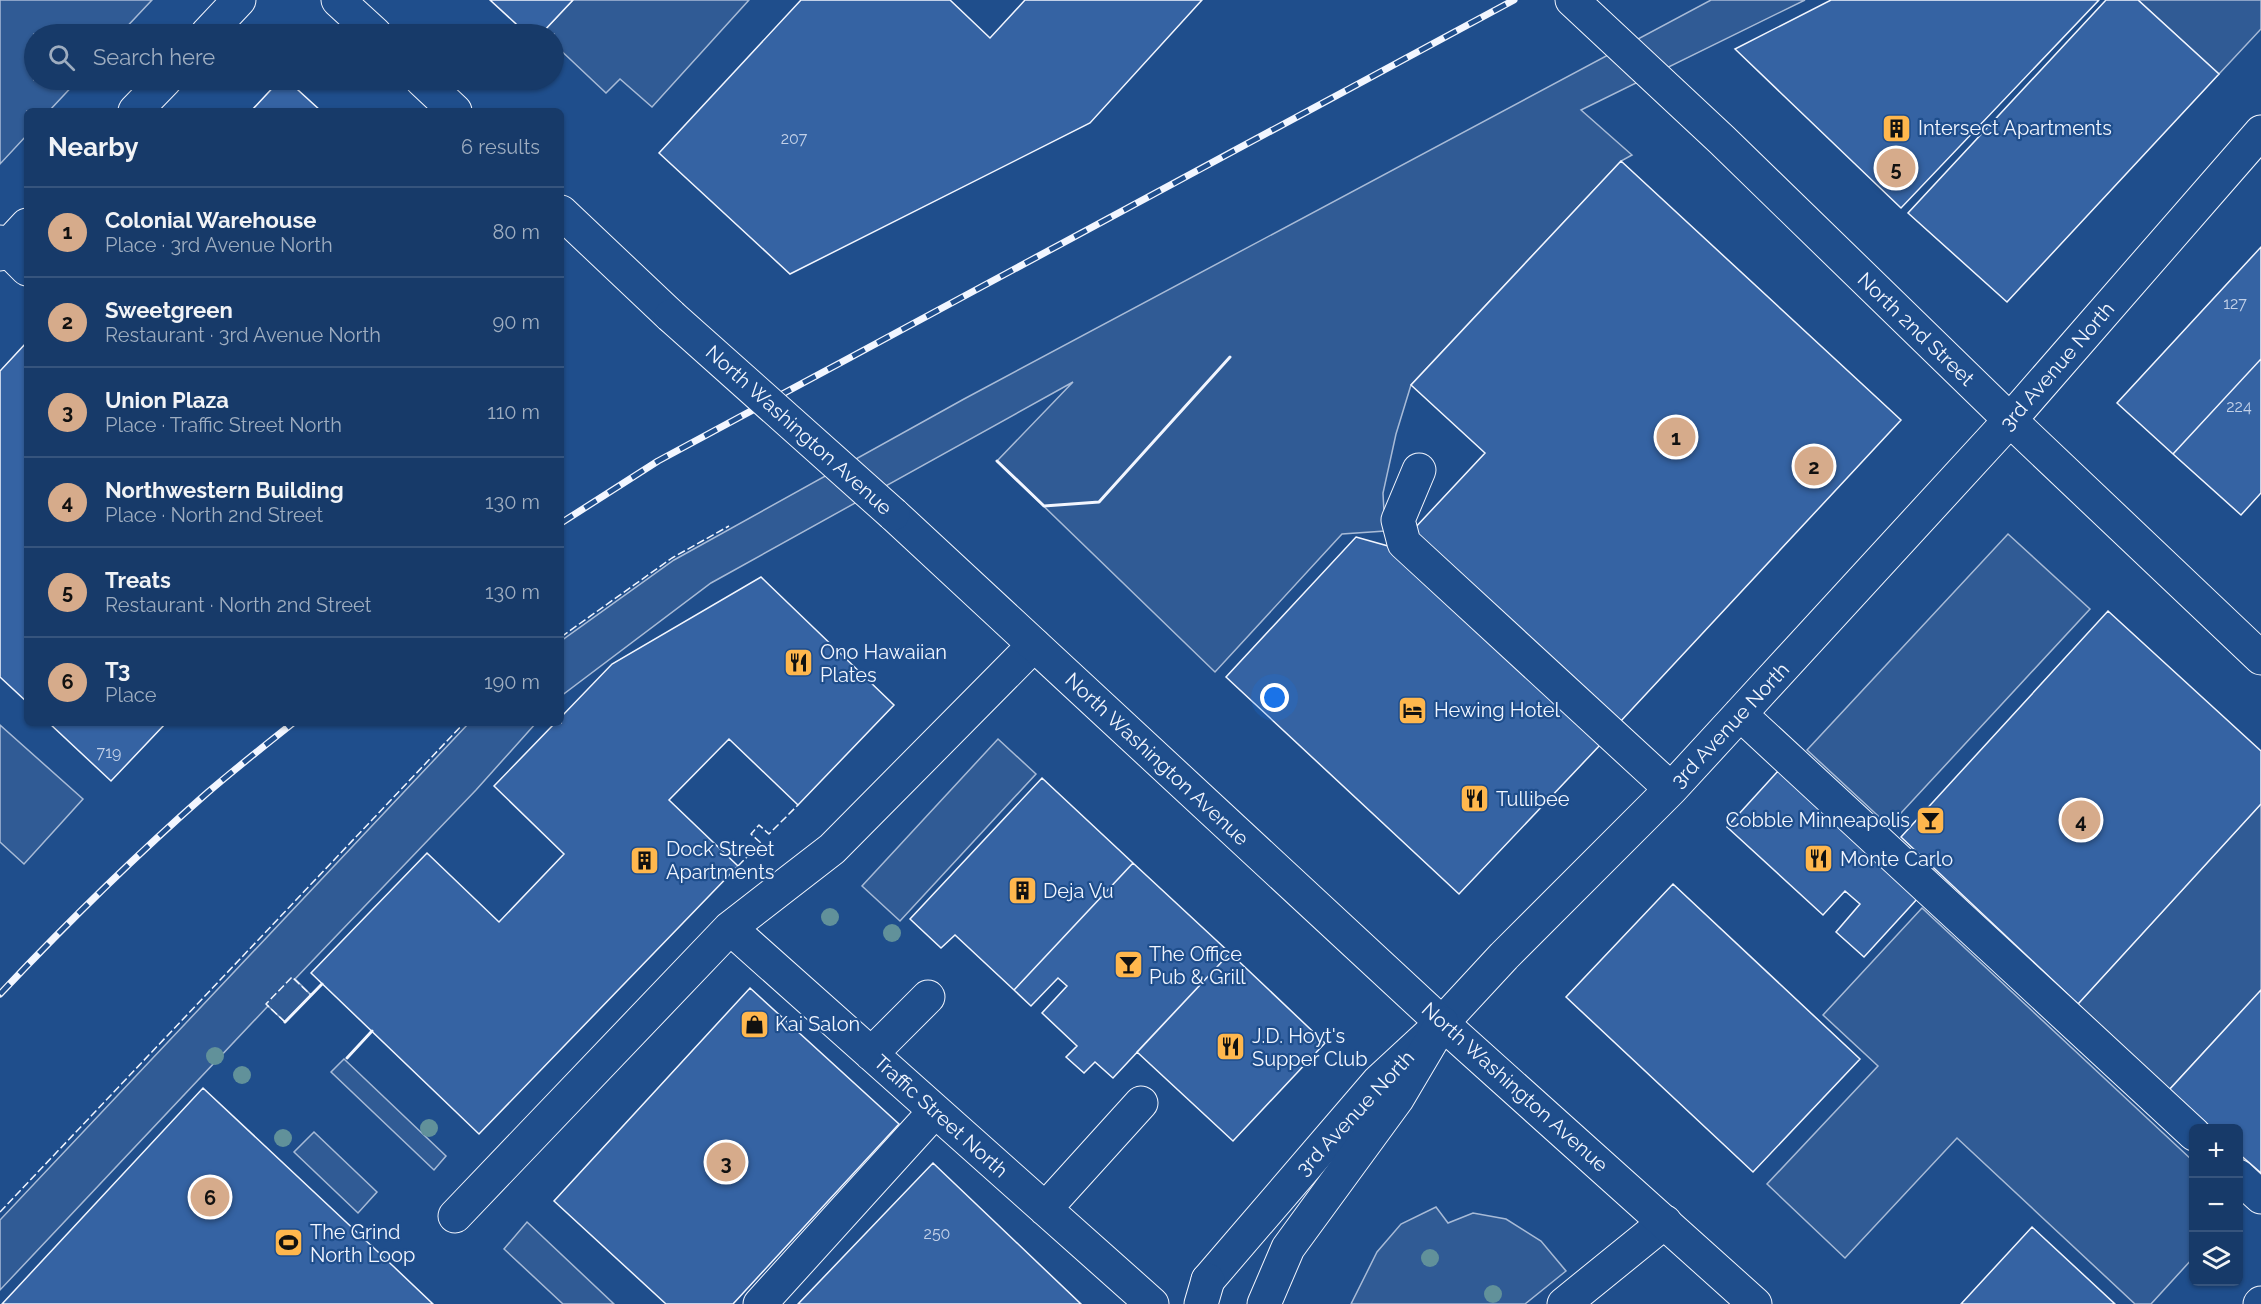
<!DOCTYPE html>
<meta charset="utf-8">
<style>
:root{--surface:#173a69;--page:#20416f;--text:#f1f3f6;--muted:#9eadc0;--line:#36547d;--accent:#d6ab8b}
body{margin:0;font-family:Raleway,sans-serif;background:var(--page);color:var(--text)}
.controls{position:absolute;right:18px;bottom:18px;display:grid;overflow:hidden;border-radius:9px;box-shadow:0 2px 4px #0004}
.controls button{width:54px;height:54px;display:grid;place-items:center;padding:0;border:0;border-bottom:2px solid var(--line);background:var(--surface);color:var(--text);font:30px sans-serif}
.you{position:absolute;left:1275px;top:698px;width:21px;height:21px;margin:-15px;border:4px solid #fff;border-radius:50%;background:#1a73e8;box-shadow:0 0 0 9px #1a73e833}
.badge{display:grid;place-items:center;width:39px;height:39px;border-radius:50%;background:var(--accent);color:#111;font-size:20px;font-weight:700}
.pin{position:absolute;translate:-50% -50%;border:3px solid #fff;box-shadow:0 2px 6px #0006}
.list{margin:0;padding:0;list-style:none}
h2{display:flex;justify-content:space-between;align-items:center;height:78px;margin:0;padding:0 24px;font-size:26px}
h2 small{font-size:20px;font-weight:400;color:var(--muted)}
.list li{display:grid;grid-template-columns:39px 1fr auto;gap:18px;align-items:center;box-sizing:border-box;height:90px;padding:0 24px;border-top:2px solid var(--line)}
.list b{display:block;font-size:22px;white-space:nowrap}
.list p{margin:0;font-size:20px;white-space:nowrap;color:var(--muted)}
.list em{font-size:20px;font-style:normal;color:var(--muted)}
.icon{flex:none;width:33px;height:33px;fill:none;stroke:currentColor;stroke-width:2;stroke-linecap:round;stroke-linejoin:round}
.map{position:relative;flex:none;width:2261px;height:1304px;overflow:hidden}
.search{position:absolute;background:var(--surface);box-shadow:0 2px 4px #0004;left:24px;top:24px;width:540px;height:66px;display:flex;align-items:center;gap:15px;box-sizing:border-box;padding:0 21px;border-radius:33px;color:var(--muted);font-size:22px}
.panel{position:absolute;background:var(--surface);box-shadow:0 2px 4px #0004;left:24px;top:108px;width:540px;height:618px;border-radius:9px}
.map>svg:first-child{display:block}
.built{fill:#305b95;stroke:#a8bbd7;stroke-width:1.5}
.building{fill:#3563a3;stroke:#f2f6ff;stroke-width:1.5}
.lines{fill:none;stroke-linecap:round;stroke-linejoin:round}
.minor-casing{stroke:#f2f6ff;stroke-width:35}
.major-casing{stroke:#f2f6ff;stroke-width:35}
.highway-casing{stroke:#f2f6ff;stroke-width:35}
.minor{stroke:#1f4e8c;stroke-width:33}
.major{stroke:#1f4e8c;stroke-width:33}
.highway{stroke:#1f4e8c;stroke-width:33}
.rail-casing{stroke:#f2f6ff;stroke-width:7}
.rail{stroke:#1f4e8c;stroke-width:4.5;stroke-dasharray:14;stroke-linecap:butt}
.major-bridge-casing{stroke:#f2f6ff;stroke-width:35;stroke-linecap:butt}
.major-bridge{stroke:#1f4e8c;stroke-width:33}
.fence{stroke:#f2f6ff;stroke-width:1.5;stroke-dasharray:8 3;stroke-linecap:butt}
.wall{stroke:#f2f6ff;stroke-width:3}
.tree{fill:#61919a}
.labels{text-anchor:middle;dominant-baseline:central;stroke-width:4.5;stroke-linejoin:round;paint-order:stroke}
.number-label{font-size:16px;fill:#c3d1e8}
.poi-label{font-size:20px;fill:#f2f6ff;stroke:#1f4e8c;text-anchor:start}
.street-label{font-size:20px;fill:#f2f6ff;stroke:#1f4e8c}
</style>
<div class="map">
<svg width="2261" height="1304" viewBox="0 0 2261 1304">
<rect width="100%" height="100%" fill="#1f4e8c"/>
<path class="built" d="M0,0H152L120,34H34V80H78L49,111H27V135L0,164Z
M573,0H749L652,107L620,79L606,93L554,44V34L542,33Z
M1711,0H1805L1581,110L1632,155L1621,161L1411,385L1396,434L1383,493L1385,531L1342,534L1215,672L997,461L1073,382L711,583L561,696V641L674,560L964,399Z
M2138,0H2261V29L2219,74Z
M2008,534L2090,609L1889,826L1807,750Z
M469,723H536L476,790L295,979L311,995L285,1022L268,1006L0,1290V1220Z
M0,725L83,799L24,864L0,842Z
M998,739L1036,774L900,921L862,886Z
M2261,804V990L2169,1090L2078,1004Z
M1922,908L2193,1161V1258L2151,1304H2135L1957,1138L1845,1258L1767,1184L1878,1066L1823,1015Z
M344,1059L446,1156L434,1170L331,1072Z
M314,1132L377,1192L358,1213L294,1152Z
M1436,1207L1448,1223L1473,1213L1506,1219L1541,1241L1566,1271L1525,1304H1351L1377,1252L1401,1224Z
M527,1222L614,1304H563L504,1249Z"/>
<path class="building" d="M490,0H573L541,34H527Z
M801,0H950L990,38L1025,0H1202L1090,123L790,274L659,153Z
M1831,0H2099L1901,208L1735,49Z
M2106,0H2138L2219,74L2007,302L1908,213Z
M280,80H287L321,111H251Z
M1621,161L1901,420L1620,722L1413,530L1485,453L1411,385Z
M2261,247V359L2173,454L2117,403Z
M27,342V702L0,677V371Z
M2261,359V493L2241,515L2173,454Z
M1356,537L1388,546L1601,744L1459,894L1226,677Z
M761,577L894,705L798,805L729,739L669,800L738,866L479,1134L311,973L427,853L499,922L564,854L494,786L555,723H561V717L612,664Z
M2108,611L2261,751V804L2078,1004L1901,837Z
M49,723H166L111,781Z
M1778,771L1918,898L1864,957L1836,932L1860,904L1845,891L1823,915L1727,827Z
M1042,778L1133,863L1014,990L955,935L941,948L910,919Z
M1133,863L1230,953L1113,1078L1095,1062L1084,1073L1066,1057L1077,1046L1042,1013L1067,986L1058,978L1031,1006L1014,990Z
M1673,884L1860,1059L1753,1172L1566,997Z
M1230,953L1325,1043L1233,1141L1137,1052Z
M750,988L899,1124L733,1304H666L554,1201Z
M2261,990V1173L2238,1153V1128H2212L2169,1090Z
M203,1088L393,1266L433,1304H2Z
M933,1163L1081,1304H798Z
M2032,1227L2115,1304H1961Z"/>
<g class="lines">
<defs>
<path id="minor" d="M1572,0L1722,140L2010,420L2261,658
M207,34L239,0
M135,111L165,80
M0,242L27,269
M0,254L27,225
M1419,470L1398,520L1404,543L1671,789
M1740,714L2194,1134
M730,928L1152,1304
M1442,1023L1504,956L1671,789L1740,714L2010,420L2261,132
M871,1054L928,997
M2238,1176L2261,1197
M1045,1209L1141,1103
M455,1216L730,928L832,849L1034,645
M760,1304L935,1111
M1564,1304L1665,1222
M2260,1304L2261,1303"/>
<path id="major" d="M338,0L375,34
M422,80L455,111
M561,212L671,316
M893,514L1442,1023L1755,1304
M1208,1280L1379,1081L1432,1032"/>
<path id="highway" d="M1201,1304L1208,1280
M1264,1304L1288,1248L1397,1099L1442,1023"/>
</defs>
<use href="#minor" class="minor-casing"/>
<use href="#major" class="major-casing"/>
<use href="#highway" class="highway-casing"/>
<use href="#minor" class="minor"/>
<use href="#major" class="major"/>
<use href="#highway" class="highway"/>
<defs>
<path id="rail" d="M561,523L658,461L1514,0
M0,994C66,924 135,856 207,793C235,769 264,746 293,723"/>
</defs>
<use href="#rail" class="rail-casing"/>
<use href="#rail" class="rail"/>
<defs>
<path id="major-bridge" d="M671,316L893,514"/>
</defs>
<use href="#major-bridge" class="major-bridge-casing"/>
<use href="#major-bridge" class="major-bridge"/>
<path class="fence" d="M561,637L672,558L729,526
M738,866L761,843L751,834L759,825L769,834L798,805
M285,1022L266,1004L292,977L311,995
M0,1212L464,723"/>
<path class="wall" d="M997,461L1044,506L1099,502L1230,357
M285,1022L322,984
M347,1058L372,1031"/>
</g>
<g class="tree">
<circle cx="830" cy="917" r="9"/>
<circle cx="892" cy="933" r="9"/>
<circle cx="215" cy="1056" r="9"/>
<circle cx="242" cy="1075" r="9"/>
<circle cx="429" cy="1128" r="9"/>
<circle cx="283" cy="1138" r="9"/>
<circle cx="1430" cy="1258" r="9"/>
<circle cx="1493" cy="1294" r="9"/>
</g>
<defs>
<symbol id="building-square" viewBox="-11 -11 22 22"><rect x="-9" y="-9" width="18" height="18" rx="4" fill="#ffb74d" stroke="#1f4e8c"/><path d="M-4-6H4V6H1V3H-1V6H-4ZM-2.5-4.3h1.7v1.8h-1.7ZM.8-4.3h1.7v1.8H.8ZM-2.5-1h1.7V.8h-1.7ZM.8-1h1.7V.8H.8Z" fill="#111"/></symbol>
<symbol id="restaurant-square" viewBox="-11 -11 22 22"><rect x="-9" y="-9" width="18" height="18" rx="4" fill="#ffb74d" stroke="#1f4e8c"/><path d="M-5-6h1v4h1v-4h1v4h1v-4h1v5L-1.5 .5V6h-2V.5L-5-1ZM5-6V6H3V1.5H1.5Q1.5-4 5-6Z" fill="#111"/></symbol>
<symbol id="hotel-square" viewBox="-11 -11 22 22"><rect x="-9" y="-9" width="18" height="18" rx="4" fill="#ffb74d" stroke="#1f4e8c"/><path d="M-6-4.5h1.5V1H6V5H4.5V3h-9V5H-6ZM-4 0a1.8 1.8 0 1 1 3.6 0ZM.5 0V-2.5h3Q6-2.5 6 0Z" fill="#111"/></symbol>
<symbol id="bar-square" viewBox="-11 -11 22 22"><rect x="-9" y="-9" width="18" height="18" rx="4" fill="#ffb74d" stroke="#1f4e8c"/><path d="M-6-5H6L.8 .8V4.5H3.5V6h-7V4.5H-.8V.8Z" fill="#111"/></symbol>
<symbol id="shop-square" viewBox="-11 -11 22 22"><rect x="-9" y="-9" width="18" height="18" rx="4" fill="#ffb74d" stroke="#1f4e8c"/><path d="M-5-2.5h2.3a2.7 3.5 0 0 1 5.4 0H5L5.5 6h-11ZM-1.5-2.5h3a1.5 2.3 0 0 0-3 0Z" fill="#111"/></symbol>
<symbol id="stadium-square" viewBox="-11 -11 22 22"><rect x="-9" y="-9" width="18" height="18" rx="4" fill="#ffb74d" stroke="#1f4e8c"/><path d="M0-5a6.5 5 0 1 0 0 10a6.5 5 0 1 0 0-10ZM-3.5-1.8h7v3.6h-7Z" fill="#111"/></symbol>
</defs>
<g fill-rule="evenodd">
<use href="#building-square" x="1880" y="112" width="33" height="33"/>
<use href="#restaurant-square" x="782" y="646" width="33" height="33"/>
<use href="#hotel-square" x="1396" y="694" width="33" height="33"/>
<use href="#restaurant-square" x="1458" y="782" width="33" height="33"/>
<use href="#bar-square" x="1914" y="804" width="33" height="33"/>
<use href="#restaurant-square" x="1802" y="842" width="33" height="33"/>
<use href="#building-square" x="628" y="844" width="33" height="33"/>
<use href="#building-square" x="1006" y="874" width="33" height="33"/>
<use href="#bar-square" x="1112" y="948" width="33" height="33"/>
<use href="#shop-square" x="738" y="1008" width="33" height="33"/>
<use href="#restaurant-square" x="1214" y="1030" width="33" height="33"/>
<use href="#stadium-square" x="272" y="1226" width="33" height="33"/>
</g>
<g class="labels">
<g class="number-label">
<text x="794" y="138">207</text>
<text x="2235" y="303">127</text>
<text x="2239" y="406">224</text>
<text x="109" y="752">719</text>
<text x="937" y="1233">250</text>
</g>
<g class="poi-label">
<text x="1918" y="128">Intersect Apartments</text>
<text x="820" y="652">Ono Hawaiian<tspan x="820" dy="23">Plates</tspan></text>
<text x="1434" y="710">Hewing Hotel</text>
<text x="1496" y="799">Tullibee</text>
<text x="1910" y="820" text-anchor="end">Cobble Minneapolis</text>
<text x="666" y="849">Dock Street<tspan x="666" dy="23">Apartments</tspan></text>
<text x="1840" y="859">Monte Carlo</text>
<text x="1043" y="891">Deja Vu</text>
<text x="1149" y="954">The Office<tspan x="1149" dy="23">Pub &amp; Grill</tspan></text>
<text x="775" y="1024">Kai Salon</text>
<text x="1252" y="1036">J.D. Hoyt's<tspan x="1252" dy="23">Supper Club</tspan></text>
<text x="310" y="1232">The Grind<tspan x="310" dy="23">North Loop</tspan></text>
</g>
<g class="street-label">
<text transform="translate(1916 329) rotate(44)">North 2nd Street</text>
<text transform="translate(2057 366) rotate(-49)">3rd Avenue North</text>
<text transform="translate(799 430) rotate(42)">North Washington Avenue</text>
<text transform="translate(1730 725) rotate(-47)">3rd Avenue North</text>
<text transform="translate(1157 759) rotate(43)">North Washington Avenue</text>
<text transform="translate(1515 1087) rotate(42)">North Washington Avenue</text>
<text transform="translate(1355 1113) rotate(-47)">3rd Avenue North</text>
<text transform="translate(941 1116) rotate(42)">Traffic Street North</text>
</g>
</g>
</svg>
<div class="controls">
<button>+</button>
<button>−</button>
<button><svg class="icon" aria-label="layers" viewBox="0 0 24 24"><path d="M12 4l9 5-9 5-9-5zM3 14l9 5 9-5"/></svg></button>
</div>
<div class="you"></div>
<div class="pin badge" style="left:1676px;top:437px">1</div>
<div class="pin badge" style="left:1814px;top:466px">2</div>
<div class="pin badge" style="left:726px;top:1162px">3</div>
<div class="pin badge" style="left:2081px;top:820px">4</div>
<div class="pin badge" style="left:1896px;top:168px">5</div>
<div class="pin badge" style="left:210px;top:1197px">6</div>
<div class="search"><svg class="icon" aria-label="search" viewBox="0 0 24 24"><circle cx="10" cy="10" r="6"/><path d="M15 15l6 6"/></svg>Search here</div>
<section class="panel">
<h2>Nearby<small>6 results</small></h2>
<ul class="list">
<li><span class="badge">1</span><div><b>Colonial Warehouse</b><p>Place · 3rd Avenue North</p></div><em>80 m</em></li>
<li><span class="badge">2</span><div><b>Sweetgreen</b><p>Restaurant · 3rd Avenue North</p></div><em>90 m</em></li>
<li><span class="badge">3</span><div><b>Union Plaza</b><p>Place · Traffic Street North</p></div><em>110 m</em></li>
<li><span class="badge">4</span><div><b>Northwestern Building</b><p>Place · North 2nd Street</p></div><em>130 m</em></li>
<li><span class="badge">5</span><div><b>Treats</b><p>Restaurant · North 2nd Street</p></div><em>130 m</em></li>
<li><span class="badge">6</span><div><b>T3</b><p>Place</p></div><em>190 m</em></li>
</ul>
</section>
</div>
